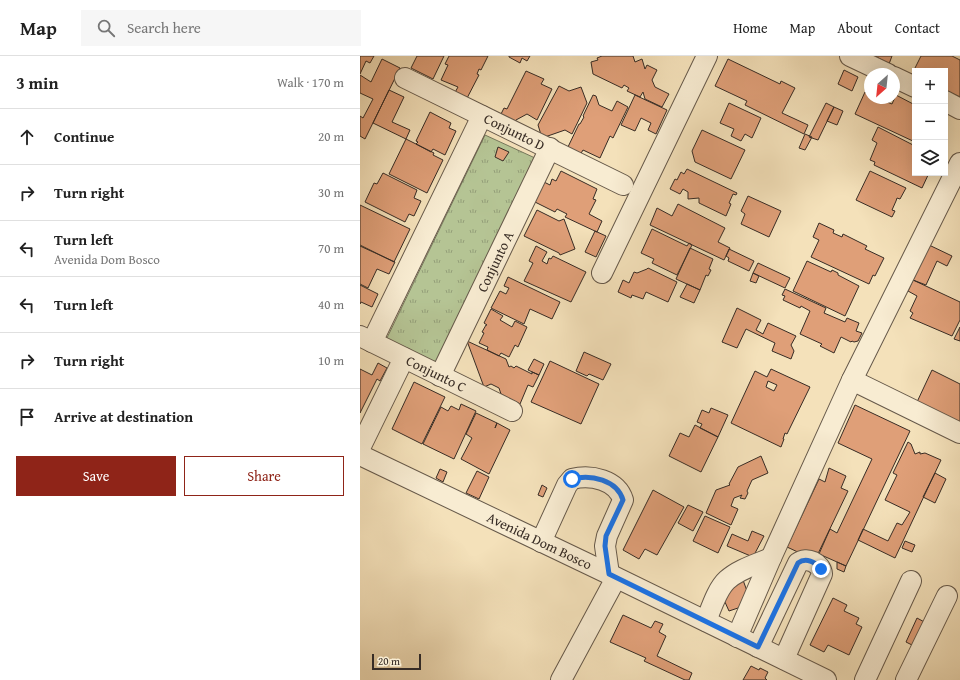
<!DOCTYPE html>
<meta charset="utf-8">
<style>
:root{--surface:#fff;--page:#f6f6f6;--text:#222;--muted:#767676;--line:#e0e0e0;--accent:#8f2418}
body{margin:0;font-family:"Gentium Book Plus",serif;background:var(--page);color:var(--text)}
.controls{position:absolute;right:12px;top:12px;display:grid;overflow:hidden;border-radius:0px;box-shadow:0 4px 16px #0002}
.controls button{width:36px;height:36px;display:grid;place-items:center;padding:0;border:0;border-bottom:1px solid var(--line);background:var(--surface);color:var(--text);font:20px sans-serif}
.compass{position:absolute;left:504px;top:12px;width:36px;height:36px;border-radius:50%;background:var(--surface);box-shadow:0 4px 16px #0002;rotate:207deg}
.scale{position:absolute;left:12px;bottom:10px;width:49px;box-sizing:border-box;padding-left:4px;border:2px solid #372c25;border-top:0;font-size:11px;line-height:14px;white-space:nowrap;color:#372c25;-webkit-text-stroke:3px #f8ecd2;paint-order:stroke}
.stop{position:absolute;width:12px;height:12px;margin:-9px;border:3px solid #1a73e8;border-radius:50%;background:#fff}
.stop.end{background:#1a73e8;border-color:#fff;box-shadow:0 1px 4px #0008}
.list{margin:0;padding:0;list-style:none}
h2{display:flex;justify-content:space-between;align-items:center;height:52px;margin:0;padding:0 16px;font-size:17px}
h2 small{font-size:13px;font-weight:400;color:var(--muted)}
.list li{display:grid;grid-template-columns:26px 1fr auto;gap:12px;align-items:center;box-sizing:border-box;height:56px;padding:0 16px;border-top:1px solid var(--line)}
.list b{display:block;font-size:15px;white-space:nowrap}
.list p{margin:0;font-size:13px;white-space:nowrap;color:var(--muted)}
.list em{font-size:13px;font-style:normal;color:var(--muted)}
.actions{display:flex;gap:8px;padding:12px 16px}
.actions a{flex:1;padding:9px 0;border:1px solid var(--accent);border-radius:0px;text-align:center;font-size:14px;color:var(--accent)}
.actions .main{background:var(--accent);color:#fff}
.icon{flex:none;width:22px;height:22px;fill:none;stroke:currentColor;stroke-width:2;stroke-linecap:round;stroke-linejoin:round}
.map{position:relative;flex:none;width:600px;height:624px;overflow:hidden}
header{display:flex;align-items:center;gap:24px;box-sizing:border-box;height:56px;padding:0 20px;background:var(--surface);border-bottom:1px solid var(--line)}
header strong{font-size:19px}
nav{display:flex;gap:22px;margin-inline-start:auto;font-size:14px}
.search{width:280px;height:36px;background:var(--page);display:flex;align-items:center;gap:10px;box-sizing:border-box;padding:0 14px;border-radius:0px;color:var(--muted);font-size:15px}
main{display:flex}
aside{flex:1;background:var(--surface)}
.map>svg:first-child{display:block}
.grass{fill:url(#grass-tufts);stroke:#76785c}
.building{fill:#df9f78;stroke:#372c25;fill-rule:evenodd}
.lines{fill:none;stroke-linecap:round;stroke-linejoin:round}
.minor-casing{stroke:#66594a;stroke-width:22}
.minor{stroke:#f8ecd2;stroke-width:20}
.route{stroke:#1a73e8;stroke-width:5}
.labels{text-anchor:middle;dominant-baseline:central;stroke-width:3;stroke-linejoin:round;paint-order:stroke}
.street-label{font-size:14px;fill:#372c25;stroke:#f8ecd2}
</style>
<header>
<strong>Map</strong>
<div class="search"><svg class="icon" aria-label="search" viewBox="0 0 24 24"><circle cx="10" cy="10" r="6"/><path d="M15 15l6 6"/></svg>Search here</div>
<nav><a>Home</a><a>Map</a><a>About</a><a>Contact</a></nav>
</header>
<main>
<aside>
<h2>3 min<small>Walk · 170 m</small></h2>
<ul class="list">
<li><svg class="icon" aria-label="ahead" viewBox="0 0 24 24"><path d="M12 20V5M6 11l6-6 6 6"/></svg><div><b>Continue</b></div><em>20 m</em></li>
<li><svg class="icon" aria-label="right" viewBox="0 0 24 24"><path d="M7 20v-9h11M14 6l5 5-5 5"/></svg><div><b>Turn right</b></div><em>30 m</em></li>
<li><svg class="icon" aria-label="left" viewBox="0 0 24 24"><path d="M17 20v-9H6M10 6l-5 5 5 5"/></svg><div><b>Turn left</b><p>Avenida Dom Bosco</p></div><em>70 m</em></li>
<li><svg class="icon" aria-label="left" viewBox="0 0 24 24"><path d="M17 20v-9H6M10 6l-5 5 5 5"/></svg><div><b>Turn left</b></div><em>40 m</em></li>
<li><svg class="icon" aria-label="right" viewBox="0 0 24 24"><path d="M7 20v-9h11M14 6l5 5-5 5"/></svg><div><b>Turn right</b></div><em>10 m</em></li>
<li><svg class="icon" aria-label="arrive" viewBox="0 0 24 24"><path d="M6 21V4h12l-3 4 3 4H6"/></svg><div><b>Arrive at destination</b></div></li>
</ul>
<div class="actions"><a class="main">Save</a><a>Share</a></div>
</aside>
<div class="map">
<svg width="600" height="624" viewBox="0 0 600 624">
<defs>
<pattern id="grass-tufts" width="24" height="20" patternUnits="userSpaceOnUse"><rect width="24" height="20" fill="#b5c494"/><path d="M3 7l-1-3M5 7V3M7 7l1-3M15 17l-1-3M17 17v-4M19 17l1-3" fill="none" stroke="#949f79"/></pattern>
</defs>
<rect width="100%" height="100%" fill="#f4e1ba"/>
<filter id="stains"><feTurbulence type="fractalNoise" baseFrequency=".005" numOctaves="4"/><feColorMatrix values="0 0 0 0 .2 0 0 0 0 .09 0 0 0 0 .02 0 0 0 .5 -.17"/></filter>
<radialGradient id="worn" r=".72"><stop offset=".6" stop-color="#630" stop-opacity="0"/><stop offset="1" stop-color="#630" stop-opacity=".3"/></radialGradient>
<path class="grass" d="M125,79L175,102L75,310L25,286Z"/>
<path class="building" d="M0,0H14L10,7L6,5L0,18Z
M57,0H84L73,23L51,12Z
M89,0H128L121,14L119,13L117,18L119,19L105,46L93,40L98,31L81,24L88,9L85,8Z
M149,0H170L167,5L162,2L160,7L149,1Z
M242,0H273L275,6L282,3L285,13L287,9L297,14L292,24L295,31L309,38L302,51L285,43L283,36L280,41L267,35L269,32L264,29L262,32L233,18L231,6L238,4L237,2Z
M515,0H532L529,8Z
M561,0H592L600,4V41L585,34V15H555V20L552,18Z
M22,3L40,12L5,83L0,80V60L3,62L13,43L0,37V19L11,26Z
M368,3L420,28L421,25L435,32L422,57L448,69L444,78L385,49L387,45L355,30Z
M484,14L498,21L492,35L478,28Z
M166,15L184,23L181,28L192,33L177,64L167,58L156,64L153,69L139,62L144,52L147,53Z
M199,30L209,35L221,31L227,47L212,78L205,74L182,82L178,69Z
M29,34L44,41L32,66L50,74L46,83L13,67Z
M505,36L510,39V42H517L532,48L536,39L555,49V86L495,58Z
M233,39L236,40L239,49L252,55L257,45L268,51L253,82L250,80L240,102L223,94L220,99L207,93L219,68H220L224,61L223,60Z
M275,39L307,54L296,78L288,74L291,67L281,62L275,75L261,69Z
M369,47L401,62L392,82L385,78L381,85L371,80L374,73L360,67Z
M466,47L474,51L458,84L449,81Z
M474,51L483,55L477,69L467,65Z
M70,56L91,67L89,72L96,75L85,99L73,93L71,96L56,88L58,86L56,85Z
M518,71L555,90V117H569L562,132L514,109L515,106L510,104L517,87L512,84Z
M342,74L385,94L371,123L335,106L332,95Z
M445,78L452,81L445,94L439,92Z
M46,83L74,97L73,99L83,104L67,137L29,118Z
M138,91L149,96L143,105L135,101Z
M327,113L377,137L376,139L373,138L369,147L371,148L366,160L339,147V142L328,143V136L323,133L320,138L310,133L315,123L317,124L321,116L324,118Z
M201,115L237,133L233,143L236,144L229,158L242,165L237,176L205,161L207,158L197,153L195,156L175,146L184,126L190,129L192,123L196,125Z
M510,115L546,132L540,143L537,142L536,145L532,154L535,155L532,161L496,144Z
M23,117L57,134L54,142L61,145L54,160L49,158L45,166L5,146L14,127L17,128Z
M388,140L421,155L409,181L381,168L385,158L381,155Z
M318,148L365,172L358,186L370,192L364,204L290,169L297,152L312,160Z
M0,149L50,173L34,206L0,189Z
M177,154L199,165L204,163L215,193L200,199L199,197L164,180Z
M459,167L474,174L473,177L482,181L483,178L507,190L505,193L524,202L515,220L513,219L509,228L451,201L459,184L453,181Z
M292,173L327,190L329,187L332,189L317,219L292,207L294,203L281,197Z
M235,175L246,180L236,201L225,196Z
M569,189L592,200L587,210L577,205L566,229L553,224Z
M0,190L35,206L29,218L17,213L8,232L0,228Z
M176,190L187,196L182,205L187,208L189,202L191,203L193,200L226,216L211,246L164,225L173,207L169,205Z
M330,192L353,203L349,213L351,214L348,220L346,219L340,234L316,223Z
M369,193L394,205L389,215L368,205L369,202L366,200Z
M447,205L471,216L472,214L478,217V219L499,230L485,260L433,235Z
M398,207L430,222L425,232L393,217Z
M288,212L317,226L308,246L286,236L283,243L272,239L271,242L258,236L263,224L269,227L274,216L277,217L287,213Z
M393,217L399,220L396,227L390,225Z
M148,221L200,246L192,263L170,253L164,268L131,252L140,235L146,238L149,232L144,230Z
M553,224L600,246V264L592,280L550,262L553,257L550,255L557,240L548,235Z
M327,228L340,234L334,247L320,241Z
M0,229L18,238L12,251L1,246L0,248Z
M425,233L466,252L464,257L485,266L487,262L499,267L496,275L502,277L498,285L494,286L492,285L491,286L481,281L474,297L460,290L462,288L440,278L450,255L441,250L440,252L423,244L425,240L422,239Z
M377,252L401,264L396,274L403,278L408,267L436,280L431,289L434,295L431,303L412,295L415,287L386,273L377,292L362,286Z
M131,253L143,260L140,264L152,271L155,265L167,271L158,291L155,289L149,301L141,297L139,300L127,294L128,291L119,287L124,277L122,276L126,269H127L124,267Z
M600,271V285L594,283Z
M107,285L146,303L149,311L151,310L154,312L156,310L172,318V316L179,319L173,331L168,329L160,348L141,338L139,332L131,328L124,331Z
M224,296L251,308L243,324L229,318L227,320L216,315Z
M174,303L184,308L179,319L168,314Z
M190,305L239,328L221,368L171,346Z
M18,307L27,312L20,325L17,323L0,357V313L12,319Z
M411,313L450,331L427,378L425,377L423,383H424L421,391L371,367L395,315L407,321ZM408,325L417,329L414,335L406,331Z
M572,314L600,328V369L557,346Z
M54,326L85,341L62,388L32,373Z
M101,348L116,355L94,403L63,388L81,351L88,355L91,350L99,354Z
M495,349L550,375L486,510L459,498L470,473L477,477L512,403L478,387Z
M351,352L368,359L358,381L340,372L342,368L337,366L342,354L349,357Z
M116,357L137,367L135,372L137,367L150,374L129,418L101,403L112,382L106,378Z
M335,369L358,381L341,416L309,400L320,377L329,381Z
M548,386L551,388L555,398L560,396V398L565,397L581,404L535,502L498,484L503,473L528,485L537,467L542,469L550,456L525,444L537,419L533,417Z
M401,400L408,417L392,424L387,435L388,437L385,443L380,442L382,439L374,442L371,450L378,453L371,469L346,457L356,434L370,429L369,428L378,411Z
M469,412L486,420L481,432L488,435L455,504L427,491L459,423L465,426Z
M80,413L87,416L83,426L76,422Z
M117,415L129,421L119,443L106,437Z
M575,417L586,423L575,447L563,441Z
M182,429L187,432L183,441L178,439Z
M293,434L324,451L297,499L285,493L279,503L263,494Z
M328,449L343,456L333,475L318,467Z
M345,460L370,471L358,497L333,485Z
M392,475L404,480L393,501L367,490L372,478L388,485Z
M545,485L555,489L552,496L542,492Z
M477,506L486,510L484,516L477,513Z
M383,524L391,546L390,548L369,555L360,535Z
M473,542L487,549L484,555L499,562L496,568L502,571L489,599L468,589L464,596L450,589Z
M263,559L291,572L295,565L303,568L299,576L306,580L297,600L332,617L329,624H325L284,605L286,602L250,586Z
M557,562L568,568L556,591L546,586Z
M391,610L399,614L400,612L408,616L405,622L407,624H383Z"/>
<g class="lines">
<defs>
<g id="minor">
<path d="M490,0L528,18"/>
<path d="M534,21L555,31"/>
<path id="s1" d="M45,22L263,129"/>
<path d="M585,45L600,53"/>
<path d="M242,217L347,0"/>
<path id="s2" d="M0,280L152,355"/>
<path d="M12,286L122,60"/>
<path id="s3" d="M80,320L190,92"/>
<path d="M492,324L600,377"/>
<path d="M0,392L44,302"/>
<path id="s4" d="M0,399L249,518L466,624"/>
<path d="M181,486L207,429L212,423C231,418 257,424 263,444L247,480L245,490L249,518"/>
<path d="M346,565C351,553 357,533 367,524C379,513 397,508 411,502"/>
<path d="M377,581L411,502L492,324L600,107"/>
<path d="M398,591L438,507C447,500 461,507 462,518L424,603"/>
<path d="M201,624L256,522"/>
<path d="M505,624L551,525"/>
<path d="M546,624L587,540"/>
</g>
</defs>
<use href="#minor" class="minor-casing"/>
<use href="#minor" class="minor"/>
</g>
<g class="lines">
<path class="route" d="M212,423C231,418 257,424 263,444L246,480L245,490L249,518L398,591L438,507C446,501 455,506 461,513"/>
</g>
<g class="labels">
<g class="street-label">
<text stroke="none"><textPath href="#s1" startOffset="122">Conjunto D</textPath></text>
<text stroke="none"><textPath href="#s3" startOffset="127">Conjunto A</textPath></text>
<text stroke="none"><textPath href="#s2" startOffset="85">Conjunto C</textPath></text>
<text stroke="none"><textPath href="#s4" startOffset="199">Avenida Dom Bosco</textPath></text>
</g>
</g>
<rect width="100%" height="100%" filter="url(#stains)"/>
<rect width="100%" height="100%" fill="url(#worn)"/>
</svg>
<div class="controls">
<button>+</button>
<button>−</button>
<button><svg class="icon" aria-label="layers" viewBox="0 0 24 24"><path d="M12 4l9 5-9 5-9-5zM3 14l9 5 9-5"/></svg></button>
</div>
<svg class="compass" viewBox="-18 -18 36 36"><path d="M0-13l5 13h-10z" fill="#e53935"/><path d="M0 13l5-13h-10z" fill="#767676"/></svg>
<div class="scale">20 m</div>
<div class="stop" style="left:212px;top:423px"></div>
<div class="stop end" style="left:461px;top:513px"></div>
</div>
</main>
